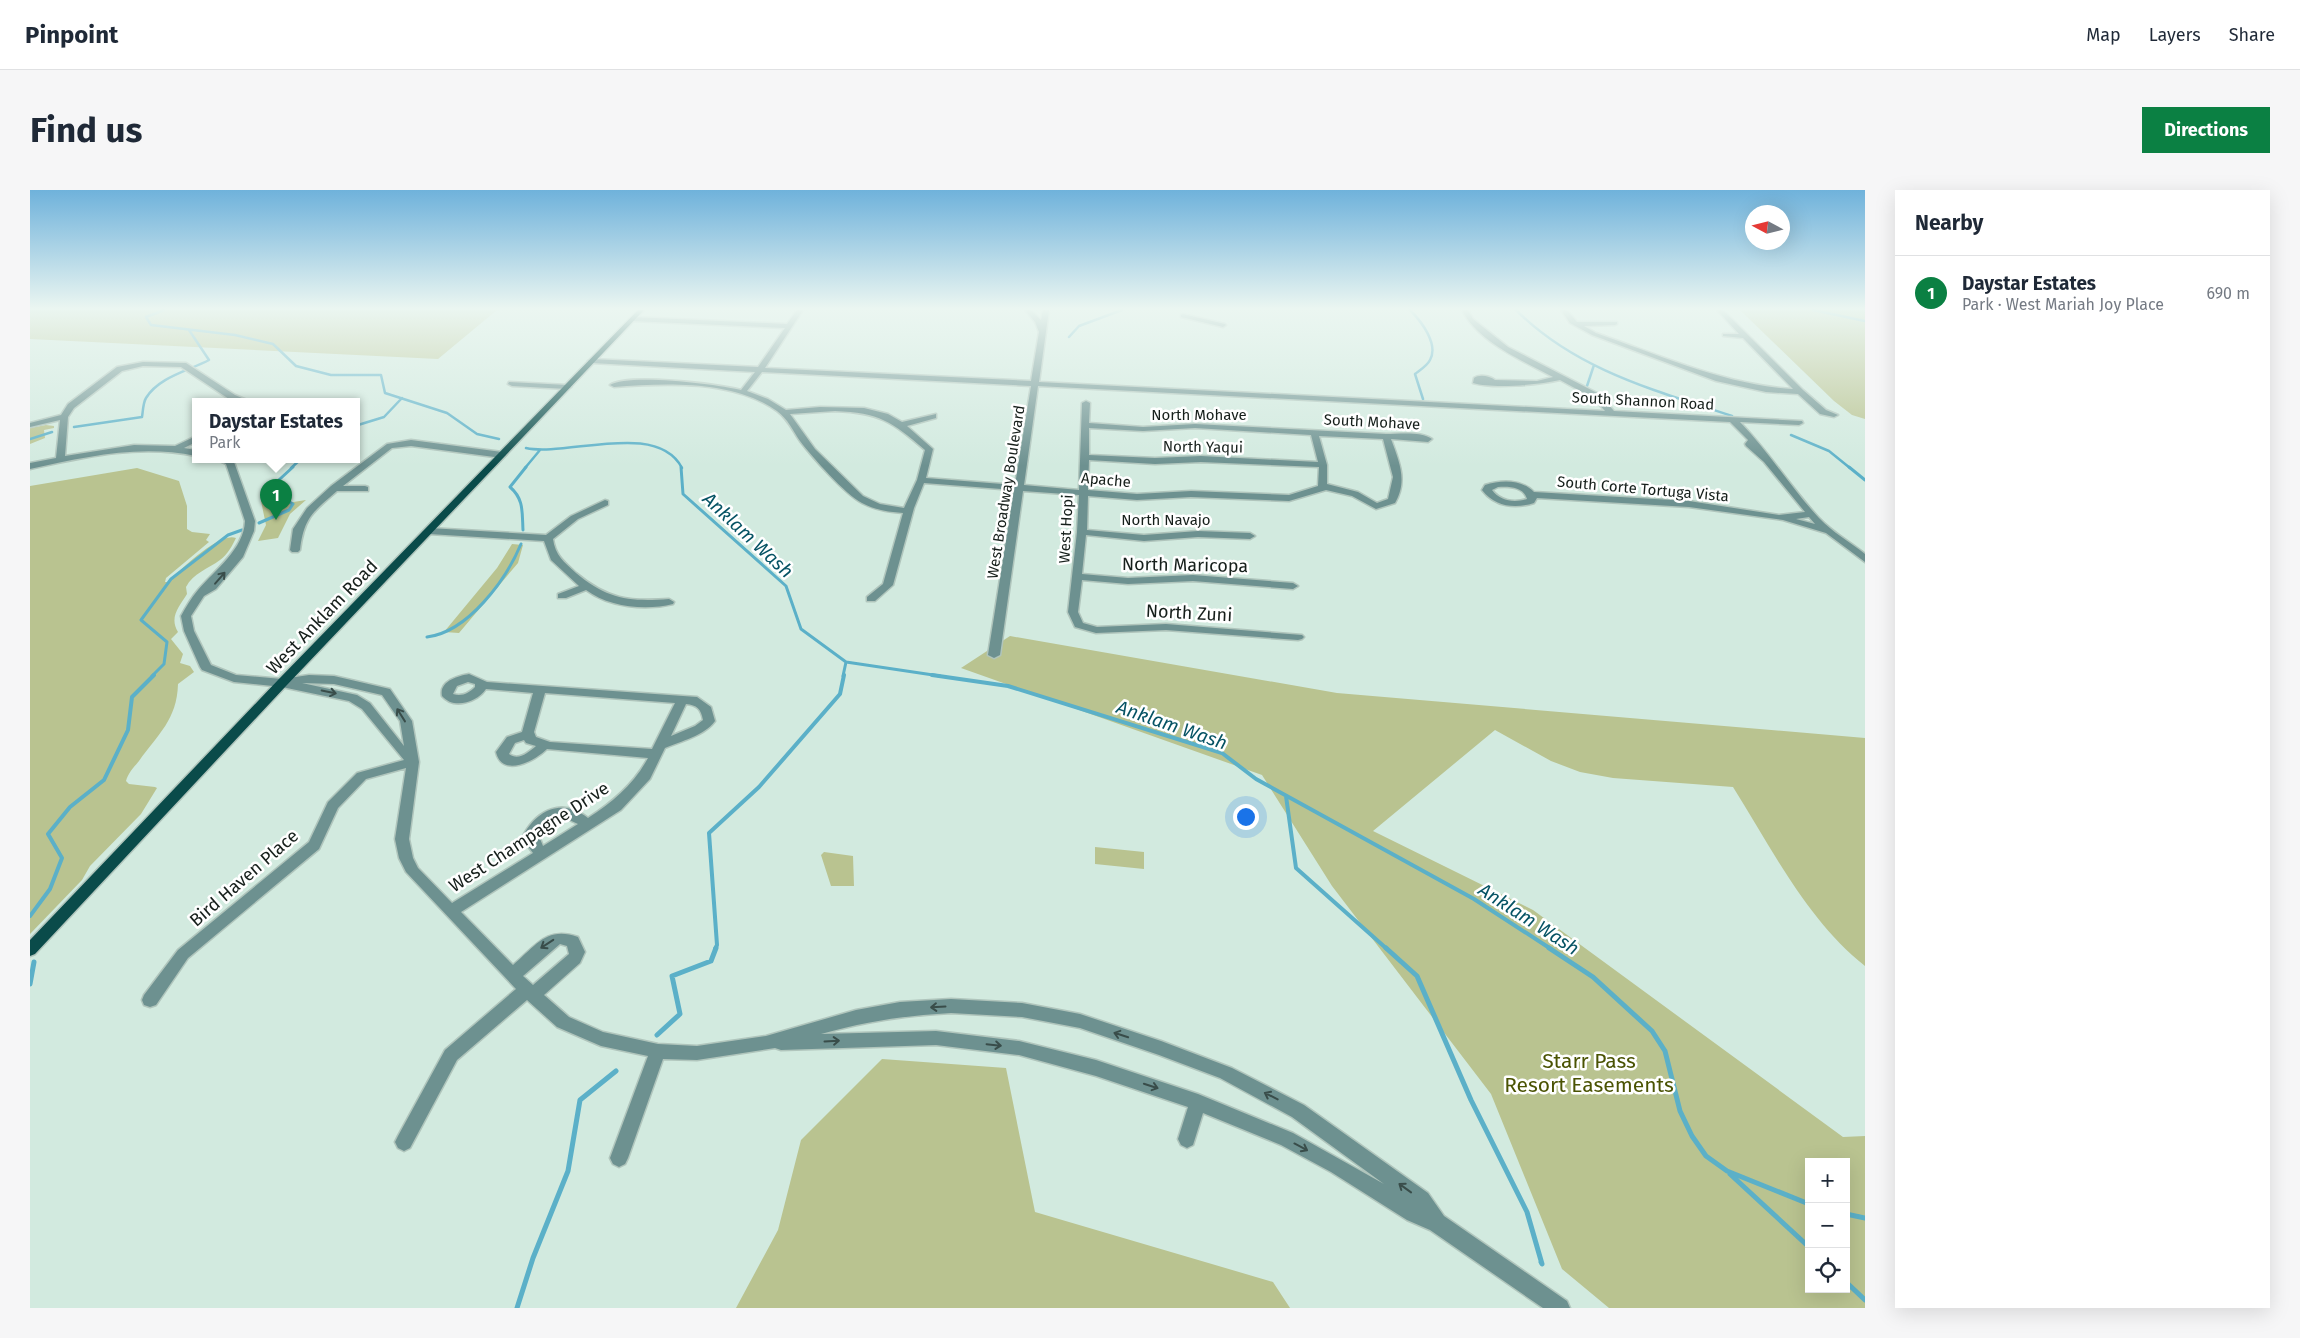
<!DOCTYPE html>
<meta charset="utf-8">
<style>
:root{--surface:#fff;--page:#f6f6f7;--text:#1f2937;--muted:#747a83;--line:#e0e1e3;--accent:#0b8043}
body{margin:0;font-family:"Fira Sans",sans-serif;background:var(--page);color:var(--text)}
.controls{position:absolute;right:15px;bottom:15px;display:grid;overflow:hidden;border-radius:0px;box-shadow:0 5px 20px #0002}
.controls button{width:45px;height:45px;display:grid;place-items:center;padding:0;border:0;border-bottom:1px solid var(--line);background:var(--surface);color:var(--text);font:25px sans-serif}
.compass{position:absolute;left:1715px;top:15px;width:45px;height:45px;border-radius:50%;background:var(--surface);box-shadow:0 5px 20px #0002;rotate:277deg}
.you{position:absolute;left:1215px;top:626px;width:18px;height:18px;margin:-12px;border:4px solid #fff;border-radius:50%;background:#1a73e8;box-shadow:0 0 0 8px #1a73e833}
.badge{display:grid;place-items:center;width:32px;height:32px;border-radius:50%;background:var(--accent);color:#fff;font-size:16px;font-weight:700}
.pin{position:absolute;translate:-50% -41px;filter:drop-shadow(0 1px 2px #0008)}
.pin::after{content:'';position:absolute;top:26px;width:18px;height:15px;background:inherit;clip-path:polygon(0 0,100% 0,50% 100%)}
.popup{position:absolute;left:162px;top:208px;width:168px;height:65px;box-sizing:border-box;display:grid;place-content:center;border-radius:0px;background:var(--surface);filter:drop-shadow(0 1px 4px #0005);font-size:16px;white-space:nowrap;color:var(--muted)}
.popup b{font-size:19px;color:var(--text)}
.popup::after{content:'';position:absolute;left:50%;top:100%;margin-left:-10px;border:10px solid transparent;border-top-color:var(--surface)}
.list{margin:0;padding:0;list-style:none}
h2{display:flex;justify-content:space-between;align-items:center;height:65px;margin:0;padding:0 20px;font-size:21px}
h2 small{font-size:16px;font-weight:400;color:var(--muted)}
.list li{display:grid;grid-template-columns:32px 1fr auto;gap:15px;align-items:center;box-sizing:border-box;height:75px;padding:0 20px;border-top:1px solid var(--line)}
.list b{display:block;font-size:19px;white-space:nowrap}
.list p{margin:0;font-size:16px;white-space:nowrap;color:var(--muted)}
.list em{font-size:16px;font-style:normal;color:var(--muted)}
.icon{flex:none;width:28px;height:28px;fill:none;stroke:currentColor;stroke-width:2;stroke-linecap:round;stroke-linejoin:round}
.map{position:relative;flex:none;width:1835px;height:1118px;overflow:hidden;border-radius:0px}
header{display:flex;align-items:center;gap:30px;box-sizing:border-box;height:70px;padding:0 25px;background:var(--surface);border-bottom:1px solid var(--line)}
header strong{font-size:24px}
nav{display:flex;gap:28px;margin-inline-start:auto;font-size:18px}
.intro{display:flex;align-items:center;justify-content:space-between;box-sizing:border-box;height:120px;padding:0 30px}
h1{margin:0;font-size:35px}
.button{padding:12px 22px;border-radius:0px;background:var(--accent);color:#fff;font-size:18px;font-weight:700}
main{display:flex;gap:30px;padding:0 30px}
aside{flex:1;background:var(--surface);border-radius:0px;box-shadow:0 5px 20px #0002}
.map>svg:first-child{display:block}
.green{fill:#b9c390;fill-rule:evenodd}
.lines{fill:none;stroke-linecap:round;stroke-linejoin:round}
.stream-far3{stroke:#5bb0c8;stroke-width:2.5}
.stream-far2{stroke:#5bb0c8;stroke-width:3}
.stream-far1{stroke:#5bb0c8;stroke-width:4}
.stream{stroke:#5bb0c8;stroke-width:5}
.minor-casing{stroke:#b0c5bc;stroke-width:3}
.major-casing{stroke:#b0c5bc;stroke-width:3}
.minor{fill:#6d9190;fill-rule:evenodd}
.major{fill:#0a4b4a;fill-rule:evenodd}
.oneway{stroke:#394d4a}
.labels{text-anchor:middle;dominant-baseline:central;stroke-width:5;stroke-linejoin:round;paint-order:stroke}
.far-street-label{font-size:15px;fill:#161f1b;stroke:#fff}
.street-label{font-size:18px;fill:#161f1b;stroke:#fff}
.water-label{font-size:19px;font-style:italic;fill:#065364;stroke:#fff}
.near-park-label{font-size:21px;fill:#4a5303;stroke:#fff}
</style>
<header>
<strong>Pinpoint</strong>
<nav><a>Map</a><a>Layers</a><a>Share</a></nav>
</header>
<div class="intro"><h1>Find us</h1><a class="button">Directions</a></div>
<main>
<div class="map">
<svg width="1835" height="1118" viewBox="0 0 1835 1118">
<rect width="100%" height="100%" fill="#d2eadf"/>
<path class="green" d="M0,120H467L408,169L0,149Z
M1710,120H1835V229L1822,225L1804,211Z
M16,235L24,236V238L14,240L15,248L0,254V238Z
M107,278L149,291L157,316V339L162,342L180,344L176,350L179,352L136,388L135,392H138C150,380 190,341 206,348C202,356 198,364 190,370C178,379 163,383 156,397L157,404C149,417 139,427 148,442L141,449L153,464L150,473L160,476L164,482L148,494C147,530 128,544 109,571C104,577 98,583 96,591L99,594L125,597L127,598L111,624L60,676L52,690L0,744V296Z
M248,300L257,313L276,310L260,324L248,348L228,351L236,335L231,311Z
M482,354L493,355L488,373L429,443L414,442L467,378Z
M980,446L1307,503L1835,548V776C1777,730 1742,659 1703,597L1583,588L1550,582L1521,571L1465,540L1343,641L1503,720L1813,947L1835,946V1118H1579L1532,1079L1461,904L1302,696L1232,585L931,478ZM1779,972H1816V1099H1779Z
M1065,657L1114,662V679L1065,674Z
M794,662L823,666L824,696H801L791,665Z
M852,869L976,878L1005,1022L1243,1092L1260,1118H706L748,1040L771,950Z"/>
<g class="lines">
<path class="stream-far3" d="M134,120L116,127L121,135L205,145L243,154L266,176L301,185H351L355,203L417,223L447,244L469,249
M1380,120C1391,131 1409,154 1400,170C1397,176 1390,180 1385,184L1393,209
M1486,120C1546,180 1624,200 1702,226
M1783,120L1835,131
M1039,147L1049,136L1092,120
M1557,196L1564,175
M328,235L354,227L372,208
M44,237L112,227C113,221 113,213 116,208C129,187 158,181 179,170L159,140
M1761,245L1799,261L1820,278
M0,249L22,242
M496,258C537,267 627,230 652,278
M261,278L271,269
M495,278L510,260"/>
<path class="stream-far2" d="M651,277L653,304L756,396L771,439L816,472L910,486
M1819,277L1835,290
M229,333L259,320L263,314L238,300L263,277
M493,340C492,322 494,309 480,297L496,277
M397,447C438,442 476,390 491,354
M122,486L134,474L137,452L111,430L141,389L198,345L212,340
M813,486L816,472"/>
<path class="stream-far1" d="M902,485L978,496L1192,563L1226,589L1444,709L1521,759
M1256,606L1266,678L1357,759
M0,726L20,699L32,668L18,644L40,617L74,590L98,540L102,507L124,485
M685,759L687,755L679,643L729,597L810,504L814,485"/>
<path class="stream" d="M1356,758L1387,786L1441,910L1497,1022L1512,1074L1511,1072
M1519,758L1563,787L1622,841L1635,861L1650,921L1662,946L1676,966L1697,981L1779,1014
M0,794L4,772
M627,845L650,824L642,786L681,771L686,758
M1700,984L1779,1057
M1816,1024L1835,1028
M1816,1092L1835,1110
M487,1118L503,1068L538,981L550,910L586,881"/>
<defs>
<path id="minor" d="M767,120H773L735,178L1001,191L1009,142L1005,132L995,120H1001L1011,130L1013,120H1019L1009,192L1575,221L1563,208L1530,190C1507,195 1464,199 1443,193L1444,188C1449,184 1460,186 1465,190L1507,191L1523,187C1493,171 1448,152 1432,120H1438L1443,129L1478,157L1569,204L1584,221L1772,231L1773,233L1769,235L1710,232C1739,262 1761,298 1789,328C1802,342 1820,352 1835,364V372L1796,343L1753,330L1659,317L1507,308L1504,313C1485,319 1465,317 1452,300L1455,295C1471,290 1491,289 1504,302L1659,311L1749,325L1775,322L1734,272L1716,256L1715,254L1718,250L1700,232L1008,196L994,295L1049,300L1052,213L1056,211L1060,213L1059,233L1113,237L1165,234L1356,244C1369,244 1391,241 1402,249L1398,252L1361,249C1369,271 1378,291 1365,313L1346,319L1322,306L1296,300L1259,311L1161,307L1107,310L1058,306L1057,340L1114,345L1168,341L1220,343L1225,346L1220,349L1168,347L1114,351L1056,345L1052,384L1098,388L1163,385L1263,393L1268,396L1263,399L1163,391L1098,394L1052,390L1048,422L1053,433L1067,437L1136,434L1272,445L1274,447L1272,449L1268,450L1136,440L1066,443L1045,437L1038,422L1047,342L1049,305L993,301L970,465L964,468L958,465L984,300L894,293L884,318L863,395L845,411H837V407L853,394L873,323C859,322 845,320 832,313C815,304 783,268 770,251C763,241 758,229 747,221C703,190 636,193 584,197L580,195C597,183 688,194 711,200L725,182L562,173L558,171L562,169L728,177L755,138L603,131L600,129L603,127L757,134ZM732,182L1001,196L985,295L896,288L903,259L877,236L906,228V224L872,232L858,224L834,218L790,217L756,220L738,209L717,201ZM805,221C850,223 861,231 895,260L887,290L874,318L850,314L833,306L785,259L760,224ZM1059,238L1113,241L1165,238L1281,245L1288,272L1171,266L1125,268L1059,265ZM1289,246L1353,249L1363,287L1358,309L1347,313L1328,302L1297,294V275ZM1059,270L1125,274L1171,272L1289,277L1288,296L1259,305L1161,301L1107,304L1058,300ZM1468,297C1479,296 1494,297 1497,309C1484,313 1470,311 1462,300ZM1779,327L1785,334L1766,329Z
M1531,120H1537L1547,132H1587V134L1585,135L1554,136L1566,143C1630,165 1695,195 1763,199L1713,148L1693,146V144H1709L1687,120H1693L1773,200L1796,220L1808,225L1804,227L1790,224L1768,204L1736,202L1686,191L1562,145L1540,133Z
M1153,124L1195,134L1196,135L1193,137L1151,127V125Z
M113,172L156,173L205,205L219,211H208L199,209L151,177L113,176L92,181L44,218L38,227L35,266L104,255L145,256L166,246V252L154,258L166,260V266C109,254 55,267 0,279V273L26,268L30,230L0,237V233L31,225L38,214L87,177Z
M479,192L537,195L541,197L537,199L482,196L478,194Z
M381,250L472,262L476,265L472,268L381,256L362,258L313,296H335L338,297V301H307C283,322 274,327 270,360L268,362H262L260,360L263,339L277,318L301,296L357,254Z
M185,269H198L204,272L225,331L224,341L213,367L186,399L174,406L161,426L164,441L181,475L206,485L252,489L279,485L304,486L360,499L382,531L389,572L379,649L383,668L388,678L422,713L503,663L497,655L494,644C508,619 533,608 558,628C583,612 604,594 618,568L517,559C505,571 472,588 466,562L477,547L492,542L503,503L456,499C447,512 424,520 412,506C409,491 428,486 439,484L457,492L667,507L681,517L685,531C674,546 651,551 635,558L620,589L591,620L431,722L483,775C506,756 516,736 548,747L555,762L550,773L514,805L539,827L573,842L628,854L667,856L736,846L826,820L870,812L921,809L992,813L1050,824L1131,851L1202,878L1274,915L1398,1003L1414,1026L1537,1111L1540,1118H1513L1400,1040L1377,1030L1301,982L1251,955L1173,923L1163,955L1157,958L1151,955L1148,949L1158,917L1066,886L989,865L906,855L751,860L745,858L667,870L633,869L598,968L595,974L589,977L583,974L580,968L618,866L571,856L527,837L497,810L427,870L380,958L374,961L368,958L365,952L368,946L415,860L486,799L376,682L369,668L365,649L376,578L336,589L308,618L289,659L158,768L126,815L120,817L114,815L112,810L114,805L148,760L279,652L298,612L327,583L374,570L332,519L319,511L252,497L204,492L172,480L170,477L154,441L151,426C156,417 161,408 168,400C185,380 214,359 215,331L196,274ZM438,492L445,494V497C439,503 432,507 423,504L427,496ZM272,493L304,494L352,505L370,531L374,556L340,513L327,505ZM515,503L645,513L622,559L520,552L506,547L504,542ZM656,514C667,515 671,519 673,530L665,536L641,546ZM494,550L496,553L506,556C498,563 488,571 479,564L485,553ZM523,628H535L548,634L513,656L508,644L517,632ZM530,754L537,756L539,764L503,795L493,786ZM921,823L992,827L1050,838L1129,865L1190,888L1262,927L1354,994L1263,943L1168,904L1066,870L989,851L906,841L791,844C837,831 873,826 921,823Z
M575,310L578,311V315L548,329L523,349C525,365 534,372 546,383C577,409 599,412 639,409L644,412L643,414C615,421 579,417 556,400L536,408H528V404L549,396L521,370L514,351L399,344L394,341L399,338L516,345L541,326Z"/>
<path id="major" d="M608,120H614L256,496L5,764L0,766V750L248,490Z"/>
</defs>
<use href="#minor" class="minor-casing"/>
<use href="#major" class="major-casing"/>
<use href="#minor" class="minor"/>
<use href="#major" class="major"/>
</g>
<defs><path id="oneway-shaft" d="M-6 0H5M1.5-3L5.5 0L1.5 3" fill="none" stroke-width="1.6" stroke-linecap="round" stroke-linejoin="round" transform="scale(1.25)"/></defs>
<g class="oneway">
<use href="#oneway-shaft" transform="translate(190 388) rotate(-49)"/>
<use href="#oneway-shaft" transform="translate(299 502) rotate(12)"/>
<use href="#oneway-shaft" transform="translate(371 525) rotate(-122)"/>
<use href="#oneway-shaft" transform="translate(517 754) rotate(147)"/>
<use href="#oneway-shaft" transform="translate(908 817) rotate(177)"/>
<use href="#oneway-shaft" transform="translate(1091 845) rotate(-162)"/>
<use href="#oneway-shaft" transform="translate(802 851) rotate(-3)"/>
<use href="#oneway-shaft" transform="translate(964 855) rotate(6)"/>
<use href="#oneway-shaft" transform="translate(1121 896) rotate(18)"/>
<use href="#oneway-shaft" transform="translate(1241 906) rotate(-153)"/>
<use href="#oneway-shaft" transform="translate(1271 957) rotate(28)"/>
<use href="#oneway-shaft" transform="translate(1375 998) rotate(-144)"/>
</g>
<linearGradient id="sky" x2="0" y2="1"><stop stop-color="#6fb2db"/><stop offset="0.43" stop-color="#ebf6f1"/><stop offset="1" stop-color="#ebf6f1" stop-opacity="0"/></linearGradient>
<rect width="1835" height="276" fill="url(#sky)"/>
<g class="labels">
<g class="far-street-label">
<text transform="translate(1613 211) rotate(3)">South Shannon Road</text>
<text x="1169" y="225">North Mohave</text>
<text transform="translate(1342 232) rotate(3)">South Mohave</text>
<text transform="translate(1173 257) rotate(1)">North Yaqui</text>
<text transform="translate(1076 290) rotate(5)">Apache</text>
<text transform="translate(1613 299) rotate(5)">South Corte Tortuga Vista</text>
<text transform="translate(976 302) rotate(-81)">West Broadway Boulevard</text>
<text x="1136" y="330">North Navajo</text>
<text transform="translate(1036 339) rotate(-87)">West Hopi</text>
</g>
<g class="street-label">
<text transform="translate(1155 375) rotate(1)">North Maricopa</text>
<text transform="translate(1159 423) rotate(3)">North Zuni</text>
<text transform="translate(292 427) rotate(-46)">West Anklam Road</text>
<text transform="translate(499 647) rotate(-33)">West Champagne Drive</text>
<text transform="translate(214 688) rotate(-41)">Bird Haven Place</text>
</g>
<g class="water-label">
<text transform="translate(718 345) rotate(43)">Anklam Wash</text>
<text transform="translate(1142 535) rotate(19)">Anklam Wash</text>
<text transform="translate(1499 729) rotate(33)">Anklam Wash</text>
</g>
<g class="near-park-label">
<text x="1559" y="871">Starr Pass<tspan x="1559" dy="24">Resort Easements</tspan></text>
</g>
</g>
</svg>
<div class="controls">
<button>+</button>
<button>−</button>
<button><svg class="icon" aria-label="locate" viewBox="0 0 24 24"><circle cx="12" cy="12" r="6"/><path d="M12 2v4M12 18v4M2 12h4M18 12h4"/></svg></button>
</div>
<svg class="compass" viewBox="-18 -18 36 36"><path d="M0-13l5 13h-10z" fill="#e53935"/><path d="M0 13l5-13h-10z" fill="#747a83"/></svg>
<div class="you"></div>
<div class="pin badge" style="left:246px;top:330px">1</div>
<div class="popup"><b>Daystar Estates</b>Park</div>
</div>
<aside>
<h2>Nearby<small></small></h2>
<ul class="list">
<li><span class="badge">1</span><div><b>Daystar Estates</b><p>Park · West Mariah Joy Place</p></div><em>690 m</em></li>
</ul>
</aside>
</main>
